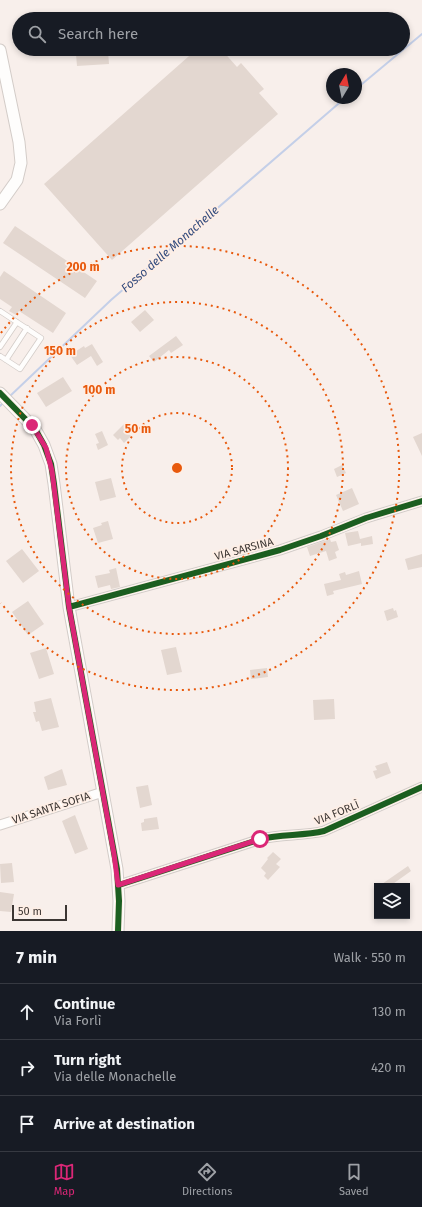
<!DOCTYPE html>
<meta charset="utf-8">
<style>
:root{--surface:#171b24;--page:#20242c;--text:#f1f3f6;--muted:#9ea1a6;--line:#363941;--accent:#db2777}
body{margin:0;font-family:"Fira Sans",sans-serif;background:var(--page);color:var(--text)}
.controls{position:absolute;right:12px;bottom:12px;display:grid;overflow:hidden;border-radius:0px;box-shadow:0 2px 6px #0003}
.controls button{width:36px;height:36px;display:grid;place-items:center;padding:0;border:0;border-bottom:1px solid var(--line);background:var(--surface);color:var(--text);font:20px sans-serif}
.compass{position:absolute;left:326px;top:68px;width:36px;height:36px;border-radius:50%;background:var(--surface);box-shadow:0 2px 6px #0003;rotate:10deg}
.scale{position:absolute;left:12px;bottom:10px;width:55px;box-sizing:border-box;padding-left:4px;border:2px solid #3c3633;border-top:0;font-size:11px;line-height:14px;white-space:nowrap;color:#3c3633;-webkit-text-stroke:3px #feeee5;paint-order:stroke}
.stop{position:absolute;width:12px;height:12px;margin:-9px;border:3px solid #db2777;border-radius:50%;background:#fff}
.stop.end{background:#db2777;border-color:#fff;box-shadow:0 1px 4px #0008}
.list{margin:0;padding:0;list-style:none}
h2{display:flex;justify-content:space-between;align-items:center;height:52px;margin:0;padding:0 16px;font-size:17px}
h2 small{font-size:13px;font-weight:400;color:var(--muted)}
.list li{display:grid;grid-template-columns:26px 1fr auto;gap:12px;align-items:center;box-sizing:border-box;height:56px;padding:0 16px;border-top:1px solid var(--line)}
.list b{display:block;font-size:15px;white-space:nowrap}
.list p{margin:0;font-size:13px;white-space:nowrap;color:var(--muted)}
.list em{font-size:13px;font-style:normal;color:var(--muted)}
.icon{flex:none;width:22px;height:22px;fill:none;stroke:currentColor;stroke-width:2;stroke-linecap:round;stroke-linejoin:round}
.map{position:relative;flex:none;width:422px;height:931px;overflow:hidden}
.search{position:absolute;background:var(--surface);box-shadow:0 2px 6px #0003;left:12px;right:12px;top:12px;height:44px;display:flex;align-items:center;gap:10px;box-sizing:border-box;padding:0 14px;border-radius:22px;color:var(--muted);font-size:15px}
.sheet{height:220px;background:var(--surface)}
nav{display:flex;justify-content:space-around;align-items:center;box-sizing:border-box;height:56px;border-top:1px solid var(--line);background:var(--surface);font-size:11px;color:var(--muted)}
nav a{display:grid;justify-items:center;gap:2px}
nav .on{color:var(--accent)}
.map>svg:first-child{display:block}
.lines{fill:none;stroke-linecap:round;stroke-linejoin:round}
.stream{stroke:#c4cfe8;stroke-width:2}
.building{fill:#e3d7d0}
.service-casing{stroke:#d3ccc8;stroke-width:6}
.minor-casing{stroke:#d3ccc8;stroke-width:11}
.tertiary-casing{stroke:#d3ccc8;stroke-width:13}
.service{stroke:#fefdfc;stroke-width:4.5}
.minor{stroke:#fefdfc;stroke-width:9}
.tertiary{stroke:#fefdfc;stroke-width:11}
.cycleway-casing{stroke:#feeee5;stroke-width:8}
.cycleway{stroke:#1b5e20;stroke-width:6}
.route{stroke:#db2777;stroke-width:5}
.ring{fill:none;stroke:#e8590c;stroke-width:2;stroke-dasharray:2 4}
.labels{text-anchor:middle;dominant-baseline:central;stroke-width:3.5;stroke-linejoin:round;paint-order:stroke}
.street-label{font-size:11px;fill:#3c3633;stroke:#feeee5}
.water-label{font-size:12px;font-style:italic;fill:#334b7d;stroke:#feeee5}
.centre{fill:#e8590c;stroke:#feeee5;stroke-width:2}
.ring-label{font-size:12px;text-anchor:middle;font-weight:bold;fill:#e8590c;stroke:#feeee5;stroke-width:3.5;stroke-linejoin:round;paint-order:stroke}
</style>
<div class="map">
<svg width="422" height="931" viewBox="0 0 422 931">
<rect width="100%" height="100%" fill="#f8efeb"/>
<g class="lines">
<path class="stream" d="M356,89L422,34
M9,397L111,300L345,98
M0,406L4,402"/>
</g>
<path class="building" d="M197,49H221L237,67L241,63L264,89L259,93L278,114L112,260L44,184Z
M108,51L109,64L77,66L76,54Z
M15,226L97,281L85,298L3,243Z
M4,271L66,313L53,333L19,311L16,315L9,311L12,307L0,299V277Z
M145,310L154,320L140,332L131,322Z
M176,336L183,345L171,353L169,350L154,362L149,356Z
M92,344L103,362L97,366L91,356L77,365L70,355L84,346L85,348Z
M63,377L72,391L46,407L37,393Z
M126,422L132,428L128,433L131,436L124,443L120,438L118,440L113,435Z
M102,431L108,445L98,450L96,444L99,443L95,434Z
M422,433V456L413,437Z
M342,465L346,473L337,477L334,469Z
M111,478L116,497L100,501L95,482Z
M352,488L359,504L343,511L336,495Z
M108,521L113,539L98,543L93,528L102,525L101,523Z
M358,531L360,539L372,536L373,544L361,546V543L348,546L345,533Z
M330,539L331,542L336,541L339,550L335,552L337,558L329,561L326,551L310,556L307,547Z
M22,549L39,571L23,583L6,561Z
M422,554V567L408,570L405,559Z
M116,568L120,587L111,589L110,585L98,588L95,576L110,573L109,570Z
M359,571L362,584L333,591L334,594L327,596L324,584L341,580L339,574L345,572L346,575Z
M28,601L44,624L28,635L12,612Z
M393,608L394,611L396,610L398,617L387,621L384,611Z
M176,647L182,672L167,675L161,650Z
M46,648L54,674L39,679L30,653Z
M267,668L268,677L251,679L250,670Z
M51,698L59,727L42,731L39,721L36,722L33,712H36L34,702Z
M334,699L335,719L314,720L313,700Z
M387,762L391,773L376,779L373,771L377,770L375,766Z
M62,769L67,785L48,790L44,777Z
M148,785L152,805L140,808L136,787Z
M75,815L88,849L75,854L62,821Z
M157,817L159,829L142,831L141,823L144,822V819Z
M273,852L281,859L276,864L280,867L268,880L264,876L266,873L261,868L268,859L267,858Z
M12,863L14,882L1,883L0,864Z
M408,866L411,871L390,886H379Z
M0,892L14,894L11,912L0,911Z"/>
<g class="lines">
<defs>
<path id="service" d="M0,311L41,338L20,369L0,356
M0,347L17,322
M6,360L27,328"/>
<path id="minor" d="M69,607L280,550L321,536L366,518L422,501
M0,825L103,792
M119,885L261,839C281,834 304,836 324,831L422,787"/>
<path id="tertiary" d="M0,50L19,142L21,163L17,180L0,204
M0,393L35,429L44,445L51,464L54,484L69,607L117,869L119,901L118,931"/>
</defs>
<use href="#service" class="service-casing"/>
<use href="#minor" class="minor-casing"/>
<use href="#tertiary" class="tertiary-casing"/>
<use href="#service" class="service"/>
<use href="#minor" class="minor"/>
<use href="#tertiary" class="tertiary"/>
<defs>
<path id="cycleway" d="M0,393L35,429L44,445L51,464L54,484L69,607L117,869L119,901L118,931
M69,607L280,550L321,536L366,518L422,501
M119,885L261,839C281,834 304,836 324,831L422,787"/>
</defs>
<use href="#cycleway" class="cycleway-casing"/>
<use href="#cycleway" class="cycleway"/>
</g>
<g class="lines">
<path class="route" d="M32,425L46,448L52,471L69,607L114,854L118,885L260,839"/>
</g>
<g class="ring">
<circle cx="177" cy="468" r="55"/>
<circle cx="177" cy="468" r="111"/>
<circle cx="177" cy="468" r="166"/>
<path d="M1 333A222 222 0 1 1 1 603"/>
</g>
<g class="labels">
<g class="street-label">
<text transform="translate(244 549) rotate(-15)">VIA SARSINA</text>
<text transform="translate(51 808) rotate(-18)">VIA SANTA SOFIA</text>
<text transform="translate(337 813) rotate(-22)">VIA FORLÌ</text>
</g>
<g class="water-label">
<text transform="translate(170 249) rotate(-41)">Fosso delle Monachelle</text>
</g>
</g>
<circle cx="177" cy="468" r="6" class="centre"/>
<g class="ring-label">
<text x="83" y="271">200 m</text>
<text x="60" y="355">150 m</text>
<text x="99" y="394">100 m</text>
<text x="138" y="433">50 m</text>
</g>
</svg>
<div class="controls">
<button><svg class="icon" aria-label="layers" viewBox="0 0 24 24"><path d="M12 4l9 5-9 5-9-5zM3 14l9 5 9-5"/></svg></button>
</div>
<svg class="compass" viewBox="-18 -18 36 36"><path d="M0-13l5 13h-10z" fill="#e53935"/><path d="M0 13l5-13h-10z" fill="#9ea1a6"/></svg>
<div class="scale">50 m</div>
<div class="stop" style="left:260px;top:839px"></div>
<div class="stop end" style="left:32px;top:425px"></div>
<div class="search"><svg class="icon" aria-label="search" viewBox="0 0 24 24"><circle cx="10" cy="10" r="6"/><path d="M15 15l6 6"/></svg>Search here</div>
</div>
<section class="sheet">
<h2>7 min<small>Walk · 550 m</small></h2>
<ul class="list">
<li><svg class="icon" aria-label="ahead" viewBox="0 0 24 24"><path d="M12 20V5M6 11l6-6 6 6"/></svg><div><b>Continue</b><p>Via Forlì</p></div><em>130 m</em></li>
<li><svg class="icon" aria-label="right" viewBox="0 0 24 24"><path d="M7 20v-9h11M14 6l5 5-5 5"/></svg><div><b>Turn right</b><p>Via delle Monachelle</p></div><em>420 m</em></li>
<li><svg class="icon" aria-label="arrive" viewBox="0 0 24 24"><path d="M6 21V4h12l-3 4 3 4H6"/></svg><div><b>Arrive at destination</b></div></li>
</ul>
</section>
<nav>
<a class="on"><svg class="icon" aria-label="map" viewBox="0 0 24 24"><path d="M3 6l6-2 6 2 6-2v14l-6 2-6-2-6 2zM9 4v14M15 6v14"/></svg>Map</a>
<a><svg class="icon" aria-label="directions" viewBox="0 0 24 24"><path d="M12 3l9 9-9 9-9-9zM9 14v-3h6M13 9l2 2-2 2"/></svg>Directions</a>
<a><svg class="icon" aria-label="saved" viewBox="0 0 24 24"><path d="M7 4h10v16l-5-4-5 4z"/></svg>Saved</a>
</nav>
